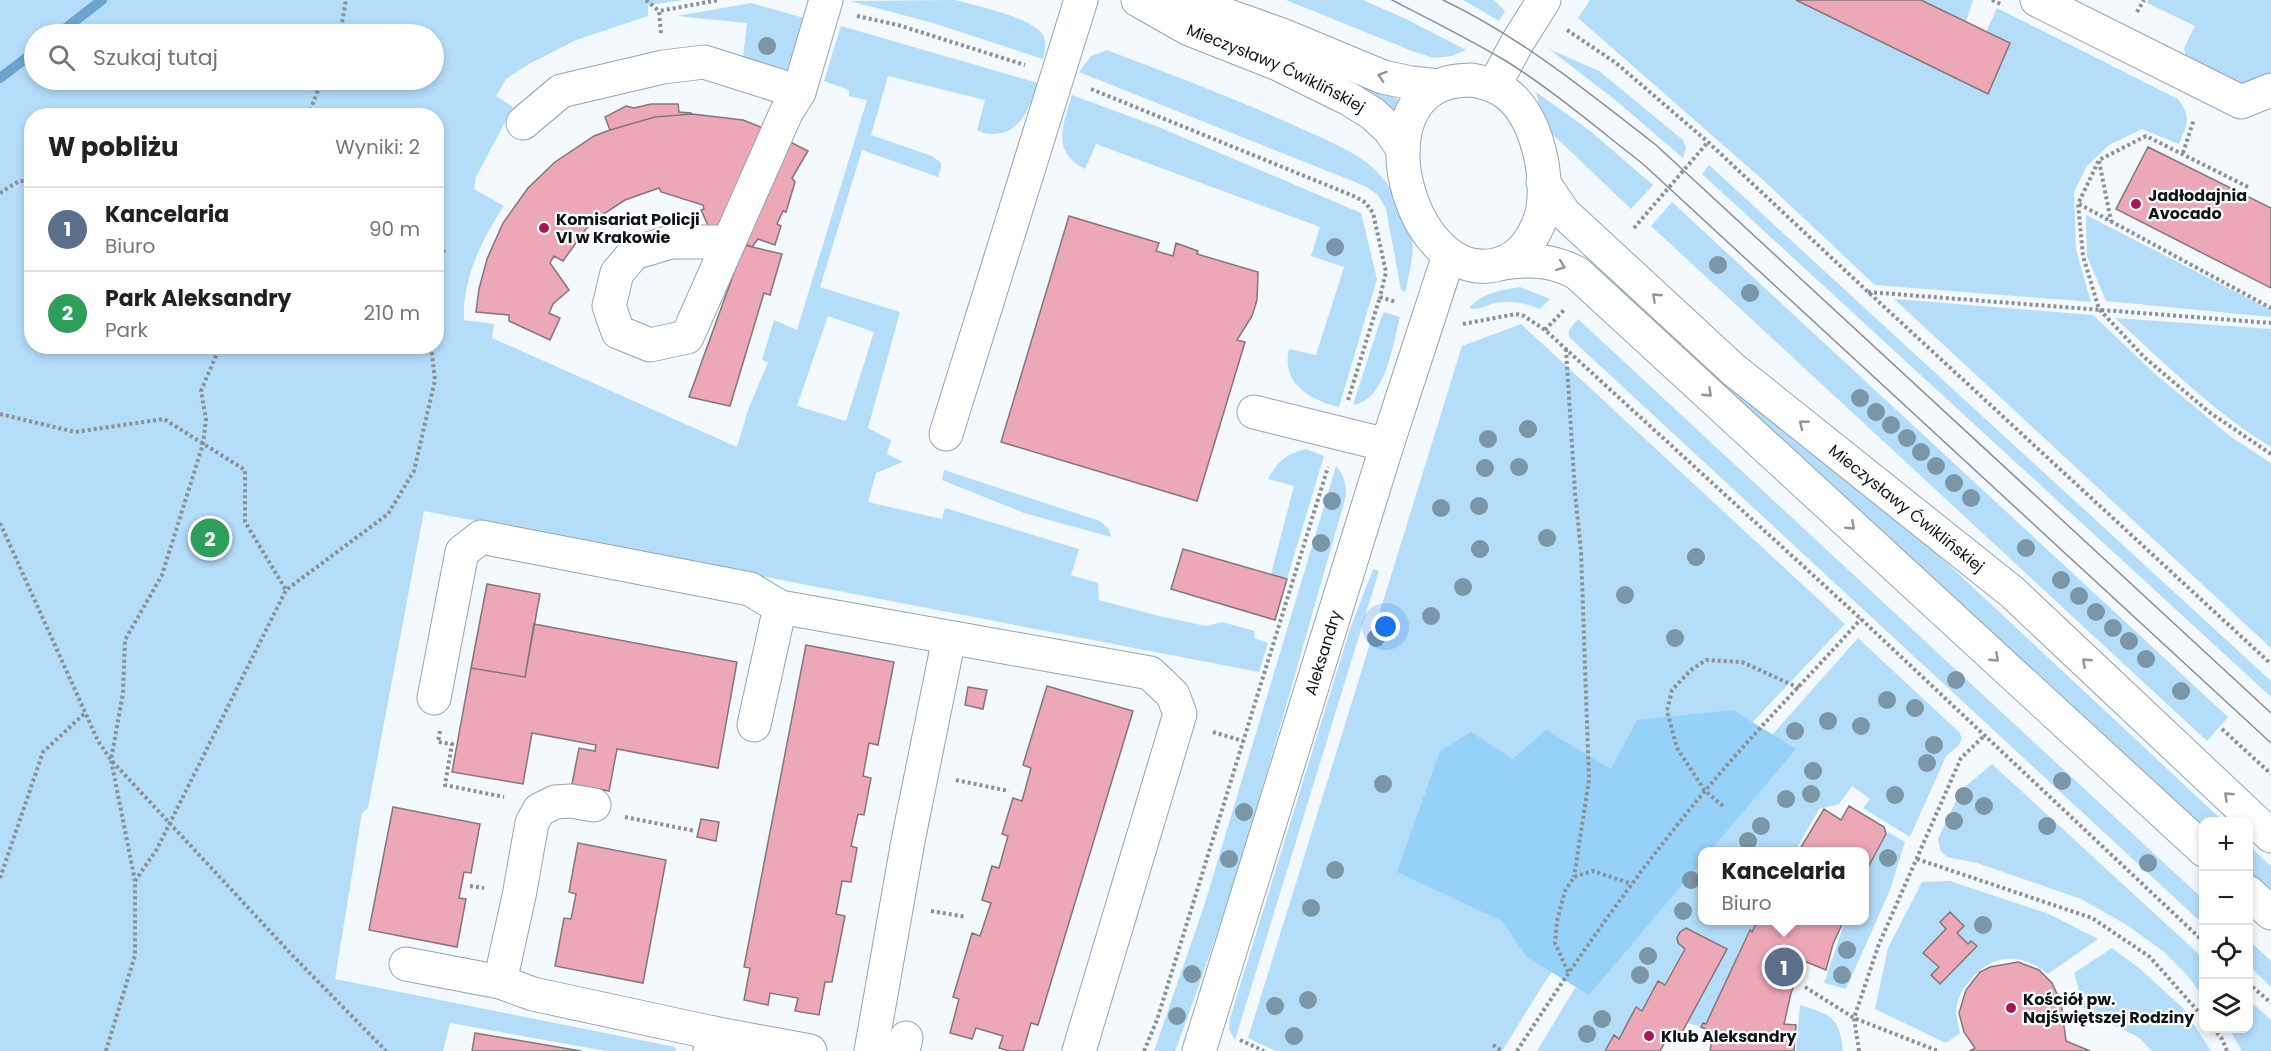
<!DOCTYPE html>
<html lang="pl">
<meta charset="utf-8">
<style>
:root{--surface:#fff;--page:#f6f6f6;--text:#202124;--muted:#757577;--line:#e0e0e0;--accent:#7c3aed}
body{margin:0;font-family:Poppins,sans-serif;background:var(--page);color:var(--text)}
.controls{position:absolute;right:18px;bottom:18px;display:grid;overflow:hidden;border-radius:12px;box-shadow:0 3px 9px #0003}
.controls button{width:54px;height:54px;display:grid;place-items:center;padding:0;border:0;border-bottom:2px solid var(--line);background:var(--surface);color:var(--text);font:30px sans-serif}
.you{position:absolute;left:1386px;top:627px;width:21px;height:21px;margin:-15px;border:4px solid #fff;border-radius:50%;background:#1a73e8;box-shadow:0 0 0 9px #1a73e833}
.badge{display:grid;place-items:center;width:39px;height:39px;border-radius:50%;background:var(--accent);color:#fff;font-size:20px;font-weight:700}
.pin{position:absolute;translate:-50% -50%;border:3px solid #fff;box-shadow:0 2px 6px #0006}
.popup{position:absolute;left:1698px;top:847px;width:171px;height:78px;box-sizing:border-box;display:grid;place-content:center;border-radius:12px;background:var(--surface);filter:drop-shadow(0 2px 4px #0005);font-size:20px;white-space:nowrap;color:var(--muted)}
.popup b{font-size:22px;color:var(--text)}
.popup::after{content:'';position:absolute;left:50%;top:100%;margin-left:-12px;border:12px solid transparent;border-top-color:var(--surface)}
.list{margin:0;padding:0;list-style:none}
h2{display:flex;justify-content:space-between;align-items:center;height:78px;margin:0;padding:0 24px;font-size:26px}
h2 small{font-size:20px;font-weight:400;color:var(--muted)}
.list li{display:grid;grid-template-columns:39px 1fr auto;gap:18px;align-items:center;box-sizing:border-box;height:84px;padding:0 24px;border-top:2px solid var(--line)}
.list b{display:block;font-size:22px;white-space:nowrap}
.list p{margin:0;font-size:20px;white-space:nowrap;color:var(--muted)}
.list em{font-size:20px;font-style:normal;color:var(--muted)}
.icon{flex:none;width:33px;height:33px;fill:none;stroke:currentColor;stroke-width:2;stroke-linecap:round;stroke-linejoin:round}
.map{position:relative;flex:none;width:2271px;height:1051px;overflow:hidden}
.search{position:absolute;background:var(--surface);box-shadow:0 3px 9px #0003;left:24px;top:24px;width:420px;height:66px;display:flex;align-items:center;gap:15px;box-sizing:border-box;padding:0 21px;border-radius:33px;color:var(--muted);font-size:22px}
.panel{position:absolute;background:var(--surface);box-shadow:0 3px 9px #0003;left:24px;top:108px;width:420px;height:246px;border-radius:24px}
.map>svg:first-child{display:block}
.green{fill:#b4ddfa;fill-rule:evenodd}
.forest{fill:#96d1fa}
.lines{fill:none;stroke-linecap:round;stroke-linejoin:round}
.stream{stroke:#6ba4cc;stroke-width:10}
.building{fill:#eda8b8;stroke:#857578;stroke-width:1.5}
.minor-casing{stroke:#97a4ae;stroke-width:35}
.path{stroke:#8b9093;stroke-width:4;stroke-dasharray:3 3;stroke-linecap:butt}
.minor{stroke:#fff;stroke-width:33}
.tram{stroke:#8a8f93;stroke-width:1.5}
.tree{fill:#7b96a7}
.oneway{stroke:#939597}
.poi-dot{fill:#a71653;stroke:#fff;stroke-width:2}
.labels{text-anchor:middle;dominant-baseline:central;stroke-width:4.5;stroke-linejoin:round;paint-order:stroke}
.street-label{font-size:16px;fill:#0f1417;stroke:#fff}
.poi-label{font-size:16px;font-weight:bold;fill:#0f1417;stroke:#fff;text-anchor:start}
</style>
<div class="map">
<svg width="2271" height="1051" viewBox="0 0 2271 1051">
<rect width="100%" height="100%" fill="#f4f9fd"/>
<path class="green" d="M0,0H684L648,5V16L576,40L529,64L506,79L496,96L513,107L476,177L474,189L504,206C482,239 462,279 464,320L494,324L492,338L737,447L748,410L768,362L762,360L774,320L797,330L867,100L849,96V90L824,81L841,26L1038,83C1030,105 1022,133 995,134C988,134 983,134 977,130L985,100L888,76L871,135L932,156L941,163V168L938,177L862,150L820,287L900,312L868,428L891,440L887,454L903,462L876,473L868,502L942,519L945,508L1079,549L1071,575L1098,583L1099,600L1155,615L1206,626L1222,622L1255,631L1254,638L1268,643L1259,672L424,511L368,808L362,813L335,979L675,1047L676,1051H606L450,1023L443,1051H0ZM34,34H434V80H34ZM32,116H436V346H32ZM828,316L874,332L846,421L797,406Z
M955,0C976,6 1032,17 1043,35C1047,42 1045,52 1043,59L933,23L850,1Z
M1286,0H1363L1406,19L1466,50L1452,56L1434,58L1412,51Z
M1463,0H1494L1505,11L1499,21Z
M1590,0H1796L1988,94L2010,44L1986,32L1997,8L2178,99C2192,117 2187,124 2179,144L2142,129L2109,145L2087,166L2074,192L2076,250L2091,302L1875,285L1763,180L1578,18Z
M1921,0H1973L1966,22Z
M2148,0H2271V73C2238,94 2218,80 2187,65L2184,48L2195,26L2147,3Z
M751,3L804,18L788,70L743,58L747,23L677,16Z
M1549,49L1599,71L1683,140L1686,148L1683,158L1614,99Z
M1107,50C1169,74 1232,97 1293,125C1317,136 1344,146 1366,162C1385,176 1402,203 1409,225C1417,247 1410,270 1405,292L1401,290L1386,209L1378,195L1365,186L1079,72L1091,56Z
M1322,63L1399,100L1402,104L1401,108L1396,110L1326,74Z
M1536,92L1589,130L1653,185L1631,209L1549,131L1541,114Z
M1072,95L1161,128L1361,213L1377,279L1339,407C1310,400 1281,384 1289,349L1316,355L1344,267L1311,256L1320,227L1096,144L1085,169C1050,152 1064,123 1072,95Z
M1709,165L2271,681V697L1702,174Z
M1672,202L2228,717L2207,741L1651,226Z
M2086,215L2271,310V317L2106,301L2087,256Z
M1616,277L1889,509L2223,821L2204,822L2203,836L1608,285Z
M1520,287L1550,299L1540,309C1524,303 1509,299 1492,304C1483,307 1478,310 1469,308C1482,293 1501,290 1520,287Z
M1894,299L2093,315L2154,373L2231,437L2271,463V648Z
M1384,312L1400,317C1393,343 1386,401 1353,405L1381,318Z
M2115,318L2271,329V447C2214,412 2164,363 2115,318Z
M1578,319L2203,899V924L1569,337V330Z
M1521,324L1845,624L1684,795L1546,980L1502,1051H1276L1248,1038L1462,346Z
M1306,449L1324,456L1287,579L1271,574L1294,486L1268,479C1278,461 1286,454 1306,449Z
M1336,466C1344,475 1346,483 1346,496C1292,681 1244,870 1175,1051H1154L1205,903Z
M944,470L1100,521L1109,529L1111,537L1024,513L942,480Z
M1373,569L1379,571L1235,1040L1229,1029L1230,1018L1350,629Z
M1858,638L1959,732L1962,738L1959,745L1946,756L1910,837L1863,808L1870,799L1852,786L1839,804L1819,809L1795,851L1703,852V920L1758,921L1752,931L1749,930L1706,1024L1703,1022L1701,1027L1687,1023L1727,949L1686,928L1680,931C1675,938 1678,945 1685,949L1664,984L1658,981L1642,1010L1636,1008L1619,1038L1613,1035L1604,1051H1537L1572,993L1709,806Z
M1992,764L2203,958V996L2186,974L2164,952L2127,925L2081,899L1977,863L1947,857L1940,850L1938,839L1961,790Z
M1888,832L1905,842L1890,890L1846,989L1824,983L1845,921L1865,920V874Z
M2248,845L2271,866V899L2249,878Z
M1950,881L2049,914L2098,939L2048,974C2020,951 1989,954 1967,984C1960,992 1956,1003 1956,1014C1957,1020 1959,1027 1960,1033L1946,1043L1875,1009L1888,948L1922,882Z
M2249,940L2271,961V987L2249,966Z
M2112,948L2139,968L2184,1009L2211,1051H2152L2138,1037L2085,1011L2074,973Z
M2249,1000L2271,1020V1051H2242L2229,1029L2248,1028Z
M1800,1005C1831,1015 1839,1016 1843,1051H1796Z"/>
<path class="forest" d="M1733,710L1796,749L1710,851L1703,852V860L1589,995L1527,957L1502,921L1397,872L1440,751L1471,732L1513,759L1546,730L1611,769L1637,720Z"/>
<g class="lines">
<path class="stream" d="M58,34L102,0
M0,78L34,52"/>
</g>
<path class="building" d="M1796,0H1921L2010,43L1988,94Z
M651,104H678L679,112L691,113L692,114L655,117L610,130L605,117L626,106L634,108Z
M692,114L743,120L763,128L808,151L792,178L795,182L786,212L783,211L777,224L781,226L775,245L758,239L752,247L710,230L702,212L701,210L704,209L703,205L661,192L659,188L625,200L602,215L586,229L563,261L554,256L550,263L569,290L553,304L549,313L560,318L550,340L509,321V315L476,312L479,289L487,259L503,223L528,188L555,162L594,136L610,130L655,117Z
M2148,147L2271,208V288L2116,209Z
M1069,216L1159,243L1156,251L1173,256L1176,243L1198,251L1197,254L1258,272L1257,300L1252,316L1237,340L1245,342L1197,501L1001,442Z
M744,245L782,254L770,295L764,293L730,406L689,397Z
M1183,549L1287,579L1275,620L1171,589Z
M487,584L540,594L525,677L471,668Z
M534,624L737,662L718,768L617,749L609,791L572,784L579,748L595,751L596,745L532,733L523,784L452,772L471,668L525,677Z
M806,645L894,662L878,745L869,743L863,776L871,778L864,815L858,814L851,846L857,848L851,882L842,881L836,914L845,916L832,982H825L819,1015L795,1011L798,998L770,993L768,1005L744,1000L750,968L744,967Z
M1047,686L1133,711L1038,1025L1031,1023L1023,1051H1009L999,1048L1003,1036L976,1028L972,1039L950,1033L959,999L953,997L972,933L980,936L991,903L982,900L992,866L999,868L1008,836L1002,834L1013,798L1022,801L1031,768L1023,765Z
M968,687L987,690L983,709L965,705Z
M1849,806L1884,827L1885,830L1886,834L1865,873V852H1798L1824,809L1841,820Z
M393,807L480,824L471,873L464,872L459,898L466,899L457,947L369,930Z
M701,819L719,822L716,841L697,837Z
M578,843L666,860L643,983L555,966L564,918L571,919L576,894L569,892Z
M1950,912L1964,926L1957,933L1968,944L1971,941L1977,946L1940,984L1931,975L1939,967L1923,953L1946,929L1940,922Z
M1758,920H1844L1833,944L1826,970L1804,961L1791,993L1784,1024L1796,1025L1794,1051H1710L1713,1032L1701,1027L1703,1023L1706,1024L1750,930L1752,932Z
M1686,928L1727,949L1680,1036L1671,1032L1660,1051H1605L1614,1035L1619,1039L1636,1007L1642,1011L1658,981L1665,985L1685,949L1678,943L1677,938L1680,932Z
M2018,962L2039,970L2052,983L2061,1003L2066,1041L2090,1051H1970L1975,1048L1964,1032L1959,1013L1966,990L1980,972L1990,967Z
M475,1033L581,1051H472Z"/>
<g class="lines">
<defs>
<g id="minor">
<path id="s1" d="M1138,0L1189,29L1278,64L1349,99L1373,114L1389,129L1403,149"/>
<path d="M2037,0L2241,102L2271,90"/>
<path d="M1155,1L1212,10L1282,35L1383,77L1411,83L1439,86"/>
<path d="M1472,80C1484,82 1495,85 1506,93C1534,114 1546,163 1544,197C1544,213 1537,230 1528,243C1520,255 1509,262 1495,265C1417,283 1363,118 1441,85C1451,81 1461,80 1472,80Z"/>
<path d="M1494,86L1517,43L1544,0"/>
<path d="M523,123L561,91L663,67L704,62L799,92L826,0"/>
<path id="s2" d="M1543,182L1564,213L1734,370L2012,592L2271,836"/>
<path d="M728,242H671L634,253L617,273L609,306L618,332L650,345L687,337L786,113L799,92"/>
<path d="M1504,263C1531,259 1552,260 1577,273L2204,850"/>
<path d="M1254,412L1387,445"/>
<path d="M946,434L1081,0"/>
<path d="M434,698L462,552L481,537L750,589L780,607L1150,673L1173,695L1180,714L1079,1051"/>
<path d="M754,725L780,607"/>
<path d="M2248,892L2271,913"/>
<path d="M406,964L500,982L533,994L713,1033L710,1051"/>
<path d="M500,982L519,896L532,823L539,810L555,802L571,801L594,805"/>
<path d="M713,1033L810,1051"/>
<path d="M871,1051L908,841L949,638"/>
<path d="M903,1051L906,1038"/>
<path id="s3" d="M1199,1051L1387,445L1449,255"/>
</g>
</defs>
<use href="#minor" class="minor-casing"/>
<path class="path" d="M646,0L659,11
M1992,0L2003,5
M2137,12L2144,0
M857,16L898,25L1025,65
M1567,30L1616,63L1708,142L1867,291L2271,664
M661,33L659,11L719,0
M340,34L346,0
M1091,89L1356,197L1366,203L1373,213L1386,272L1380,297L1396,302
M308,116L322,80
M2183,153L2194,119
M2099,161L2111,221
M2248,187L2146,136L2099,160L2078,204L2083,256L2099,309L2144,357L2209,412L2271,454
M0,193L19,181H32
M2079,204L2271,308
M1634,228L1708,142
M436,241L444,249L436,276
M1868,292L2271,323
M1463,324L1516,314L1524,316L1545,330L1861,619L2204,942
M1545,330L1565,309
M1566,349L1575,493L1581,551L1589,780L1574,877
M1348,400L1380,297
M0,414L75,432L164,419L245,470V522L286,590
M0,523L98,741L111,760L293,956L386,1051
M2222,729L2271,774
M440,731L438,742L452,744L445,785L504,797
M1213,732L1243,741
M956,780L1009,791
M1723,806L1705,791L1677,748L1667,711L1672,690L1691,670L1706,660L1742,662L1799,688
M625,817L695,831
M1917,859L2092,918L2150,957L2204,1018
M0,878L43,752L84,714
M135,881L157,849L286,590L388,514L414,471L435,380L431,346
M470,886L484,888
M931,911L966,917
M1568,972L1555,943L1557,921L1565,891L1574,877L1593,871L1632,884
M2248,983L2271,1003
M1805,987L1854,1018L1938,1051
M2213,1028L2222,1039L2227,1051
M1240,1040L1264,1051
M1493,1045L1502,1051
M106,1051L135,955V881L111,760L123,693L125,640L162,575L203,444L206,419L201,391L220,346
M1144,1051L1157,1020L1328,467
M1517,1051C1575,961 1636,874 1704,792C1754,732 1809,677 1861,619
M1859,1051L1854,1018L1879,944L1961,758L1984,736"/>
<use href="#minor" class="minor"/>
<path class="tram" d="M1392,0C1431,20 1469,39 1506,61C1554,91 1598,129 1643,164L2271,743
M1443,0C1521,37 1589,93 1656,145L2271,713"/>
</g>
<g class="tree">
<circle cx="767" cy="46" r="9"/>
<circle cx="1335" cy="247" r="9"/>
<circle cx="1718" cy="265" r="9"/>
<circle cx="1750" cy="293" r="9"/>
<circle cx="1860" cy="398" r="9"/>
<circle cx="1876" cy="412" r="9"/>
<circle cx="1891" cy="425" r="9"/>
<circle cx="1528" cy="429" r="9"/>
<circle cx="1907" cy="438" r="9"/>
<circle cx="1488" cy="439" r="9"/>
<circle cx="1921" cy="452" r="9"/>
<circle cx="1936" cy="466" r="9"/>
<circle cx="1519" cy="467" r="9"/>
<circle cx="1485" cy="468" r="9"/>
<circle cx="1954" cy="483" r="9"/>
<circle cx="1971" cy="498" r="9"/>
<circle cx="1332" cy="501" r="9"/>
<circle cx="1479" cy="506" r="9"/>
<circle cx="1441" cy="508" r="9"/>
<circle cx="1547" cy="538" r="9"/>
<circle cx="1321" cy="543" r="9"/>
<circle cx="2026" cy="548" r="9"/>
<circle cx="1480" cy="549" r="9"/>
<circle cx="1696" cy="557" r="9"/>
<circle cx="2061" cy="580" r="9"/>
<circle cx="1463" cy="587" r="9"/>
<circle cx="1625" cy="595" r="9"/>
<circle cx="2079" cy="596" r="9"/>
<circle cx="2096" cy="612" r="9"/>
<circle cx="1431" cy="616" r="9"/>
<circle cx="2113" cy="628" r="9"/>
<circle cx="1376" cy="638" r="9"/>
<circle cx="1675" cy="638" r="9"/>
<circle cx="2129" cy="641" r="9"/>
<circle cx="2146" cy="659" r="9"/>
<circle cx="1956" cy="680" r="9"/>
<circle cx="2181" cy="691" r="9"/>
<circle cx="1887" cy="700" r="9"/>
<circle cx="1915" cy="708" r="9"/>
<circle cx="1828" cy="721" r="9"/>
<circle cx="1861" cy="726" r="9"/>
<circle cx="1795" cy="731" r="9"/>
<circle cx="1934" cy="745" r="9"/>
<circle cx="1927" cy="763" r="9"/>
<circle cx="1813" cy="771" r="9"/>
<circle cx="2062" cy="781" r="9"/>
<circle cx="1383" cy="784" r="9"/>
<circle cx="1811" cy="794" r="9"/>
<circle cx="1895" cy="795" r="9"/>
<circle cx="1964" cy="796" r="9"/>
<circle cx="1786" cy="799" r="9"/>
<circle cx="1984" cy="806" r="9"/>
<circle cx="1244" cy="812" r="9"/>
<circle cx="1954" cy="821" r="9"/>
<circle cx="1761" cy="826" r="9"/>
<circle cx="2047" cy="826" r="9"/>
<circle cx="1748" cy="841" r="9"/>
<circle cx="1888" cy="858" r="9"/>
<circle cx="1229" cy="859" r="9"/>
<circle cx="2148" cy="863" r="9"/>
<circle cx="1335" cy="870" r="9"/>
<circle cx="1691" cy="880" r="9"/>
<circle cx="1311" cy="908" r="9"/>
<circle cx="1683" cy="911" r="9"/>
<circle cx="1983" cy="925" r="9"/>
<circle cx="1847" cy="950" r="9"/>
<circle cx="1648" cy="956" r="9"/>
<circle cx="1192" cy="974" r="9"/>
<circle cx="1640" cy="975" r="9"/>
<circle cx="1842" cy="975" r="9"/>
<circle cx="1308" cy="1000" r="9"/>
<circle cx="1275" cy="1006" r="9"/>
<circle cx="1177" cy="1016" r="9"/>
<circle cx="1602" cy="1019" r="9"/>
<circle cx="1587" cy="1034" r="9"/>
<circle cx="1294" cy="1036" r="9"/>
</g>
<defs><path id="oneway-chevron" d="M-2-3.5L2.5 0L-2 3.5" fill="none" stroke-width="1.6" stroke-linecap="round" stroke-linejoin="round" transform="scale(1.5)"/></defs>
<g class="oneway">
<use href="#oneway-chevron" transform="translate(1382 76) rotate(-162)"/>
<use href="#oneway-chevron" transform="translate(1561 266) rotate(21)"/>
<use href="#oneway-chevron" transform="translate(1656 297) rotate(-137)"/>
<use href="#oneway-chevron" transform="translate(1708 393) rotate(43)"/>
<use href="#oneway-chevron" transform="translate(1803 424) rotate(-141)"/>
<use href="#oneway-chevron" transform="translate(1851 526) rotate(43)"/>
<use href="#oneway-chevron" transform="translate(1995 658) rotate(43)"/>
<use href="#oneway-chevron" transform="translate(2086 662) rotate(-137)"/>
<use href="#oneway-chevron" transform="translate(2228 796) rotate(-137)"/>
</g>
<g class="poi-dot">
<circle cx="2136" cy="204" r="6"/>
<circle cx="544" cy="228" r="6"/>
<circle cx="2011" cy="1008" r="6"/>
<circle cx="1649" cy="1036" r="6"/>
</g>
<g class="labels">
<g class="street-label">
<text stroke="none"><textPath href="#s1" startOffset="154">Mieczysławy Ćwiklińskiej</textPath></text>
<text stroke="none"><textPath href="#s2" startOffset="490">Mieczysławy Ćwiklińskiej</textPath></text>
<text stroke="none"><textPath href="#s3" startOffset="417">Aleksandry</textPath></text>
</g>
<g class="poi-label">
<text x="2148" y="195">Jadłodajnia<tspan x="2148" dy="18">Avocado</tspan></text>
<text x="556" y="219">Komisariat Policji<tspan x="556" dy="18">VI w Krakowie</tspan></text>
<text x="2023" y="999">Kościół pw.<tspan x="2023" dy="18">Najświętszej Rodziny</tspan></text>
<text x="1661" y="1036">Klub Aleksandry</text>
</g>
</g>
</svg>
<div class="controls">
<button>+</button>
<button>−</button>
<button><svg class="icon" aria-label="locate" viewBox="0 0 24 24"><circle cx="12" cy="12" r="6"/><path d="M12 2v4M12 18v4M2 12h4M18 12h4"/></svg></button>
<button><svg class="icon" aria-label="layers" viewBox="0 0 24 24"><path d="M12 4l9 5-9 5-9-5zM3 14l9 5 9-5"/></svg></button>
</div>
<div class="you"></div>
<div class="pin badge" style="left:1784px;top:967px;background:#5c6f8a">1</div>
<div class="popup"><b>Kancelaria</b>Biuro</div>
<div class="pin badge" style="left:210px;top:538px;background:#2e9e5b">2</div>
<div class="search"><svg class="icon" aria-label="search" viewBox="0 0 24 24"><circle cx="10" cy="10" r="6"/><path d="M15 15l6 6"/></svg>Szukaj tutaj</div>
<section class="panel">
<h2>W pobliżu<small>Wyniki: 2</small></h2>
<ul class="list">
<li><span class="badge" style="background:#5c6f8a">1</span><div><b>Kancelaria</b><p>Biuro</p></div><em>90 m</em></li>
<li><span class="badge" style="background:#2e9e5b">2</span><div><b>Park Aleksandry</b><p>Park</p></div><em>210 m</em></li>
</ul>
</section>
</div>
